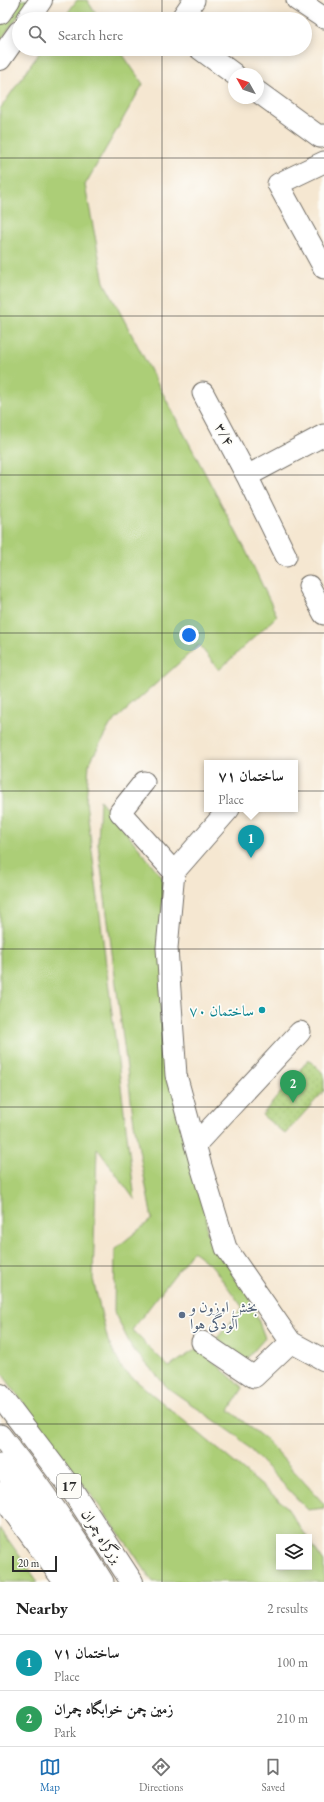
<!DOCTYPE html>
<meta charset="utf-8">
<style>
:root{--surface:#fff;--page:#f2f2f2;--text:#222;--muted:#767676;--line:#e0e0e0;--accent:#1f6fb2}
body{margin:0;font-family:"EB Garamond",Amiri,serif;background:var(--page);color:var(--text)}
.controls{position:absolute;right:12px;bottom:12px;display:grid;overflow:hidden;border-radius:0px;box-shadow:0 2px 10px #0003}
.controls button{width:36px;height:36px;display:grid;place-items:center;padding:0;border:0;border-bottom:1px solid var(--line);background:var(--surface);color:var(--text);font:20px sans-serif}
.compass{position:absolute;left:228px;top:68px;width:36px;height:36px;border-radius:50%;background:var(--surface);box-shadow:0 2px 10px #0003;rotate:310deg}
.scale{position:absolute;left:12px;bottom:10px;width:45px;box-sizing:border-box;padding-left:4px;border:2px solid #2b2b2b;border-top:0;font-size:11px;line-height:14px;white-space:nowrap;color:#2b2b2b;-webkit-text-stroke:3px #fdfcf7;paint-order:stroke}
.you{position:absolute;left:189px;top:635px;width:14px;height:14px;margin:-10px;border:3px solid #fff;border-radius:50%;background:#1a73e8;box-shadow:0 0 0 6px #1a73e833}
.badge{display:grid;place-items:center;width:26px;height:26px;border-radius:50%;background:var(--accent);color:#fff;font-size:13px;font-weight:700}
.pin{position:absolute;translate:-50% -33px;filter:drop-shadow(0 1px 2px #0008)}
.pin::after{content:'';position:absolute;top:21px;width:14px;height:12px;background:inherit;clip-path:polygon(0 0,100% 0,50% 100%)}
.popup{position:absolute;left:204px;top:760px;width:94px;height:52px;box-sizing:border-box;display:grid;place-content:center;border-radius:0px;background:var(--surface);filter:drop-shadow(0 1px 3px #0005);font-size:13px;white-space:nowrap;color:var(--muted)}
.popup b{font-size:15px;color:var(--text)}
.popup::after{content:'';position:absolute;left:50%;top:100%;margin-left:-8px;border:8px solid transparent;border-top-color:var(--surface)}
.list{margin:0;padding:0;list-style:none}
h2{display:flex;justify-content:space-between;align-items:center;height:52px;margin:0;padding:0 16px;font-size:17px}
h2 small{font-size:13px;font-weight:400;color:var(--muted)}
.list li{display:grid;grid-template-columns:26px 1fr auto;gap:12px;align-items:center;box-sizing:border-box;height:56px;padding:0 16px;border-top:1px solid var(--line)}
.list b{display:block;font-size:15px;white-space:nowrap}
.list p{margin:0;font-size:13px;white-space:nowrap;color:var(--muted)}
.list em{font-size:13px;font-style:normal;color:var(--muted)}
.icon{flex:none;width:22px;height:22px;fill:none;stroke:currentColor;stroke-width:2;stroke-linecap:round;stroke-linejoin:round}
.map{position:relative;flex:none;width:324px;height:1582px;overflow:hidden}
.search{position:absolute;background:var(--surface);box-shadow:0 2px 10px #0003;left:12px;right:12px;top:12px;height:44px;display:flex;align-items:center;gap:10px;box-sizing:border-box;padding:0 14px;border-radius:22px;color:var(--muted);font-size:15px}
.sheet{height:164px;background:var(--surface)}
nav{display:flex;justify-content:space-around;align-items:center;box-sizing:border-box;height:56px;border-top:1px solid var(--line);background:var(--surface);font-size:11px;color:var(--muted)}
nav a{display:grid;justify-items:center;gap:2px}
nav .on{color:var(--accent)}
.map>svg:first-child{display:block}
.green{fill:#acce77;stroke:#6c7c51}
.park{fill:url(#park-dots);stroke:#6c7c51}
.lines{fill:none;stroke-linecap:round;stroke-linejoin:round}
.minor-casing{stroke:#726d65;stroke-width:23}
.highway-casing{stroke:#726d65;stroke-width:24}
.minor{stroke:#fff;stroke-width:21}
.highway{stroke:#fff;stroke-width:22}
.grid{fill:none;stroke:#2b2b2b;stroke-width:1;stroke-opacity:0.55}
.culture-dot{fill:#0f9aa8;stroke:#fdfcf7;stroke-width:1.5}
.service-dot{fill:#5c6f8a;stroke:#fdfcf7;stroke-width:1.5}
.labels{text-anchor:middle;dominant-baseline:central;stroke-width:3.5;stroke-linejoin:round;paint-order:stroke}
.shield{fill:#fdfcf7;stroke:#6a6a68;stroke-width:1}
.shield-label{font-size:14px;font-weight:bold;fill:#2b2b2b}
.street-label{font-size:15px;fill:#2b2b2b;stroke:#fdfcf7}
.culture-label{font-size:15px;fill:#0d838f;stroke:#fdfcf7;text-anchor:end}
.service-label{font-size:15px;fill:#4e5e75;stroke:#fdfcf7;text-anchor:start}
</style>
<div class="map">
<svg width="324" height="1582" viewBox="0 0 324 1582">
<defs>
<pattern id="park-dots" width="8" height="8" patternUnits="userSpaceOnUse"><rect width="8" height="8" fill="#acce77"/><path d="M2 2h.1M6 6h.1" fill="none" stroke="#94b167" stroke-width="1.8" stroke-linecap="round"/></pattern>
</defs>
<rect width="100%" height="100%" fill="#fdfcf7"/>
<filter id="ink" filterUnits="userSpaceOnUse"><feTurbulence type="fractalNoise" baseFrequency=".025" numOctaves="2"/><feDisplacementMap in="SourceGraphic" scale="8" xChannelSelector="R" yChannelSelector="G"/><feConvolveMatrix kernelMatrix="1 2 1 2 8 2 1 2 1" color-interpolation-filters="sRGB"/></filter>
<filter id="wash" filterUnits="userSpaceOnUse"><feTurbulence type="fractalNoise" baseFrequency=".012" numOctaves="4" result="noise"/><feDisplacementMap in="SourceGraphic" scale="16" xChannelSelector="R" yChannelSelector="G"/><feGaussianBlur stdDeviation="0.9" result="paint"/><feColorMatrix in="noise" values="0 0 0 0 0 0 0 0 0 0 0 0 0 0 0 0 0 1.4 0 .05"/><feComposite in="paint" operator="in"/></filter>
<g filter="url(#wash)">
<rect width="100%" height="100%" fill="#f5e7d1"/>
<path class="green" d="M19,0H30L0,41V25Z
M77,0H87L99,19H63Z
M42,49H119L143,84L85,185L104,282L245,549L277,616L219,670L199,645L110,725L89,764L86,802L135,1200L97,1148L93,1279L108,1341L122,1369L285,1505L307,1537H279V1567H309V1540L324,1562V1582H153L130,1548L0,1371V109Z
M100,800L162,877L165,1044L205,1196L207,1233L247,1290L265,1338L245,1361L217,1338L243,1308L213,1267L193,1251L132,1330L169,1367L198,1348L243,1388L229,1410L265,1439L324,1504V1508L308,1510L237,1436L168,1388L132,1348L114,1312L115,1249L152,1219L134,1123L98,844Z
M0,1528L38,1582H0Z"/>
<path class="park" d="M309,1059L324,1074V1091L285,1134L262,1115Z"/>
</g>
<g filter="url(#ink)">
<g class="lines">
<defs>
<path id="minor" d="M297,0L324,18
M181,19L194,0
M200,49L234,74
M258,92L320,137L324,135
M324,162L278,184L324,268
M203,393L247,476L286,556
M247,476L324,435
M309,586L324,614
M144,782L120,812L174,872
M229,809L174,872L167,948L176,1075L201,1166L226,1248L291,1342L324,1360
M195,1145L300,1032
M202,1342L254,1377L291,1342
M0,1435C37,1482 72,1531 103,1582
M0,1464L44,1524L82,1582"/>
<path id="highway" d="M0,13L9,0
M28,19L41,0
M0,59L19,32
M0,1395L72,1490L132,1582
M0,1493L65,1582"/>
</defs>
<use href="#minor" class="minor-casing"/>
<use href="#highway" class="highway-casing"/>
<use href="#minor" class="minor"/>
<use href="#highway" class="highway"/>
</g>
</g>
<path class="grid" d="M162,0V19M162,49V1582M0,158H324M0,316H324M0,475H324M0,633H324M0,791H324M0,949H324M0,1107H324M0,1266H324M0,1424H324"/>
<circle class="culture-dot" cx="262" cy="1010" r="4"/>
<circle class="service-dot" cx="182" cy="1315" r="4"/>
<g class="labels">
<rect class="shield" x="57" y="1474" width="24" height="24" rx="3"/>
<g class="shield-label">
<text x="69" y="1486">17</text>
</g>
<g class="street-label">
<text transform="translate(225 434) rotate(62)">۳/۴</text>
<text transform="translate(102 1536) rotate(57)">بزرگراه چمران</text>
</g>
<g class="culture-label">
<text x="254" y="1010">ساختمان ۷۰</text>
</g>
<g class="service-label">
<text x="190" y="1306">بخش اوزون و<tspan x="190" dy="17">آلودگی هوا</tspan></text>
</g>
</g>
</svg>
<div class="controls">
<button><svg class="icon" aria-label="layers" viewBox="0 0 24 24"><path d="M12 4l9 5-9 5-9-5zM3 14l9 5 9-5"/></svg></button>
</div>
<svg class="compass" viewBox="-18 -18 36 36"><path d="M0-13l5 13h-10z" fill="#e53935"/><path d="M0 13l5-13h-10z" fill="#767676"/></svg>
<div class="scale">20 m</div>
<div class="you"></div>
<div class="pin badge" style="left:251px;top:858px;background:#0f9aa8">1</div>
<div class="popup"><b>ساختمان ۷۱</b>Place</div>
<div class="pin badge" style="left:293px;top:1103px;background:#2e9e5b">2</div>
<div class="search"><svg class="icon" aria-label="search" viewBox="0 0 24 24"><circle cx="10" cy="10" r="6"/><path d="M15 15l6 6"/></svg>Search here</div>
</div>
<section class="sheet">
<h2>Nearby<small>2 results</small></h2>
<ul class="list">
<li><span class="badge" style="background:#0f9aa8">1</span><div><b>ساختمان ۷۱</b><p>Place</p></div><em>100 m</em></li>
<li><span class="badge" style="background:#2e9e5b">2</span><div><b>زمین چمن خوابگاه چمران</b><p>Park</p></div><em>210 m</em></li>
</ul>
</section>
<nav>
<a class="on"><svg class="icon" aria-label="map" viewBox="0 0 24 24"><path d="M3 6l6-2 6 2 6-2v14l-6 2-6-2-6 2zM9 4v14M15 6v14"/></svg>Map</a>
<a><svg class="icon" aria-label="directions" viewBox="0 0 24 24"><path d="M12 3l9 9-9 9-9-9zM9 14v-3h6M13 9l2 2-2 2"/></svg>Directions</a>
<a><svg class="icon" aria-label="saved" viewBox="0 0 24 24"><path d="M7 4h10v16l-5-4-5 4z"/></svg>Saved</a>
</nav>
